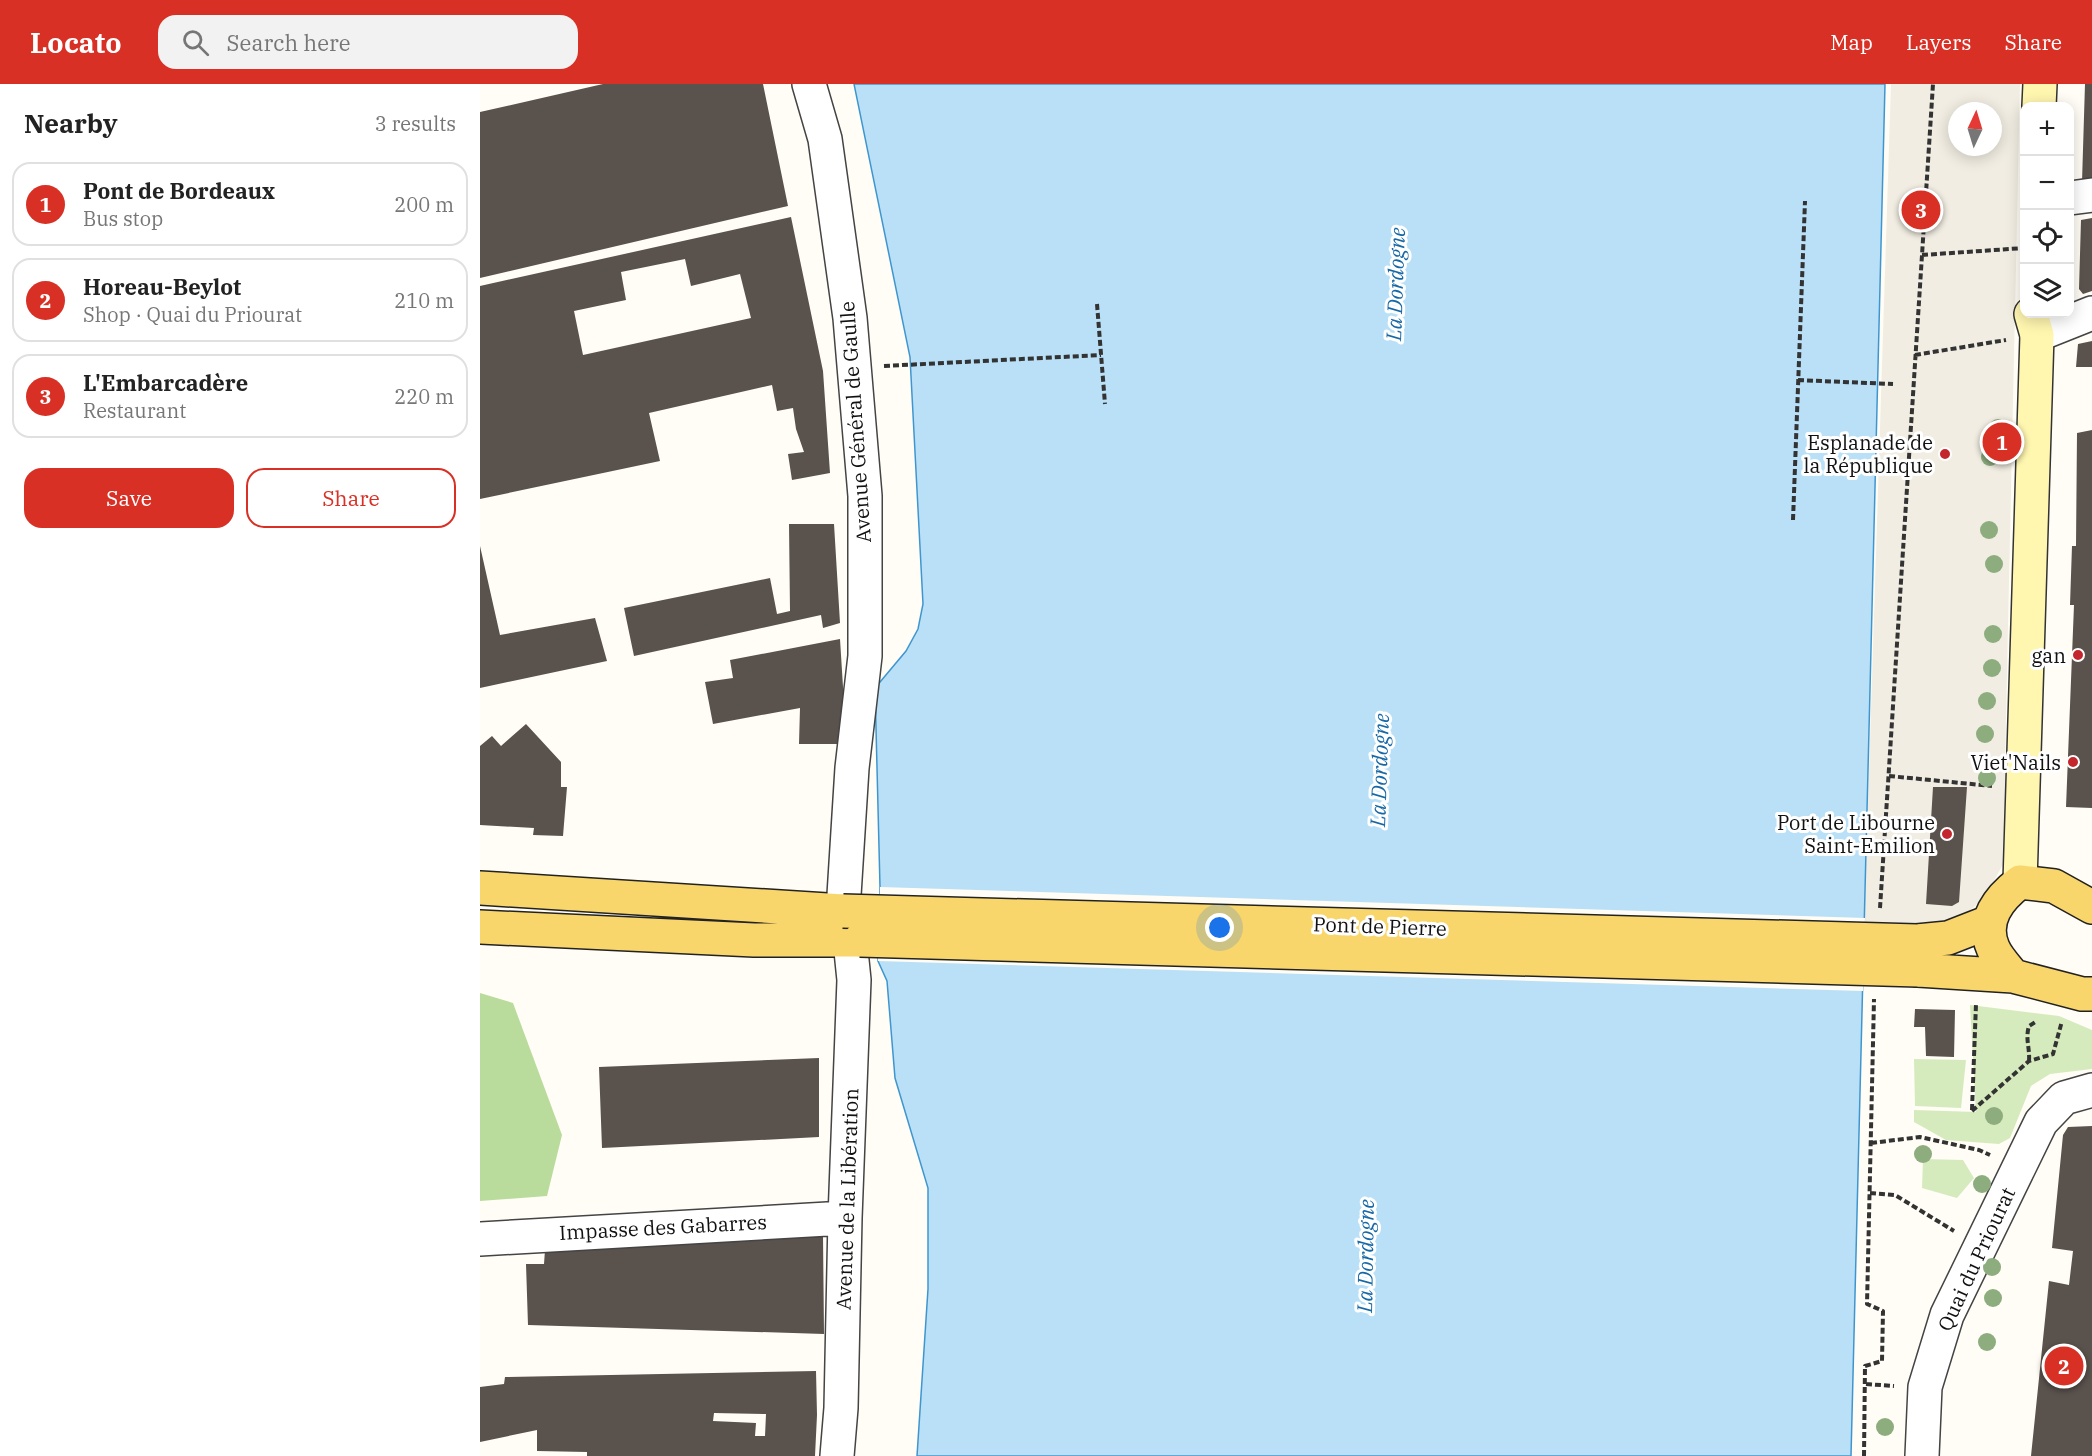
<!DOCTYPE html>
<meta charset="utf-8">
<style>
:root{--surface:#fff;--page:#f2f2f2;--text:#222;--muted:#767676;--line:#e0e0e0;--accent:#d93025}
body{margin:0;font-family:"IBM Plex Serif",serif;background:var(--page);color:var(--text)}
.controls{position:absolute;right:18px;top:18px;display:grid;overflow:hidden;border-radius:12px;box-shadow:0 3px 15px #0003}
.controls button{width:54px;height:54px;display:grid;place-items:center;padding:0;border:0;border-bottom:2px solid var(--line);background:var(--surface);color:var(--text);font:30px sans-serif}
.compass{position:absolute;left:1468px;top:18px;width:54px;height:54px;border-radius:50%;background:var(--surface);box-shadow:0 3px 15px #0003;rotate:4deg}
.you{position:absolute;left:740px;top:844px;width:21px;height:21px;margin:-15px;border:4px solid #fff;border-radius:50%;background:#1a73e8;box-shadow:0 0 0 9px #1a73e833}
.badge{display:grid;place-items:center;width:39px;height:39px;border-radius:50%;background:var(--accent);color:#fff;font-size:20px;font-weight:700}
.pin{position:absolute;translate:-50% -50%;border:3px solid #fff;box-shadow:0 2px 6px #0006}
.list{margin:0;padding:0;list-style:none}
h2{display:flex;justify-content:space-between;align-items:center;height:78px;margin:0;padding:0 24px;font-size:26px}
h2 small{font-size:20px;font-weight:400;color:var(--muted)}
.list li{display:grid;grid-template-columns:39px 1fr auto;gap:18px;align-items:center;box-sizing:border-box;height:84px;margin:0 12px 12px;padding:0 12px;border:2px solid var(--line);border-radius:18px}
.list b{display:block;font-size:22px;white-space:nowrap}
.list p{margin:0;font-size:20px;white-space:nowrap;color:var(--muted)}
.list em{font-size:20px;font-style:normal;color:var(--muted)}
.actions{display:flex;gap:12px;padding:18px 24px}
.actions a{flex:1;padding:14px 0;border:2px solid var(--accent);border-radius:18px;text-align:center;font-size:21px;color:var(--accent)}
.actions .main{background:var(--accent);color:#fff}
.icon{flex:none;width:33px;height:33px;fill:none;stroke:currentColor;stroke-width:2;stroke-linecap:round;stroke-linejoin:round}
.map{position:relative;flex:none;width:1612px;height:1372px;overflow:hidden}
header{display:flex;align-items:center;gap:36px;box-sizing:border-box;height:84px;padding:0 30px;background:var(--accent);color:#fff}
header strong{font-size:28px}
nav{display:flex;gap:33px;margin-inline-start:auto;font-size:21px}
.search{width:420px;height:54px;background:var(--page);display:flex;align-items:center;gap:15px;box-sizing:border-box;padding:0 21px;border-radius:18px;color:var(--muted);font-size:22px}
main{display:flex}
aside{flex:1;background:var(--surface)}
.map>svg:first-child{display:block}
.green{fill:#d5ebbd}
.forest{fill:#b9dc9c}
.plaza{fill:#f1ede2;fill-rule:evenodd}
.water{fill:#b9e0f7;stroke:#3f96cf;stroke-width:1.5}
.pier{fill:#fffdf5}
.building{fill:#5a524d;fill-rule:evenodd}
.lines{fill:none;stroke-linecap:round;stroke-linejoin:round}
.minor-casing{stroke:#444;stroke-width:36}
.secondary-casing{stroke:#333;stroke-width:36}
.primary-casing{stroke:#222;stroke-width:36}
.path{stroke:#333;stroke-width:4;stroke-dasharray:6 3;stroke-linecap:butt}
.minor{stroke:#fff;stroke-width:33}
.secondary{stroke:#fff6b0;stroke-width:33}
.primary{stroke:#f9d66b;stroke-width:33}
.primary-bridge-casing{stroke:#222;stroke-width:36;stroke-linecap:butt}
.primary-bridge{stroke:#f9d66b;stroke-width:33}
.tree{fill:#8dad7f}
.poi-dot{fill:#c4262e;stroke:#fff;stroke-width:2}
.labels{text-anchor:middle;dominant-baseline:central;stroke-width:6;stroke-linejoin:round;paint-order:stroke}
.street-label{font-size:20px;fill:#111;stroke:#fff}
.poi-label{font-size:20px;fill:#111;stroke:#fff;text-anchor:end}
.water-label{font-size:21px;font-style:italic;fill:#1768a6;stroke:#fff}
</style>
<header>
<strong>Locato</strong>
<div class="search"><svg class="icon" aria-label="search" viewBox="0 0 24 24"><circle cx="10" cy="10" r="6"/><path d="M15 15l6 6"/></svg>Search here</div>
<nav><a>Map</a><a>Layers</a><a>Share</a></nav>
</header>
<main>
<aside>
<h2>Nearby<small>3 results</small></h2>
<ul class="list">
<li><span class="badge">1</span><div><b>Pont de Bordeaux</b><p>Bus stop</p></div><em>200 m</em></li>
<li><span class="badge">2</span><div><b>Horeau-Beylot</b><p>Shop · Quai du Priourat</p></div><em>210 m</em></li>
<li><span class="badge">3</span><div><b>L'Embarcadère</b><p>Restaurant</p></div><em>220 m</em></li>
</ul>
<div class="actions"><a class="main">Save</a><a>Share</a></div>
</aside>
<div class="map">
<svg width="1612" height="1372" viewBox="0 0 1612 1372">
<rect width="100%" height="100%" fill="#fffdf5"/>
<path class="green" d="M1490,921L1579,932L1612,946V985L1570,990L1551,1002L1530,1054L1519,1060L1466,1056L1434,1038V1026L1496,1028Z
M1434,975L1486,976L1481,1024L1435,1022Z
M1443,1075L1483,1076L1494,1094L1477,1114L1442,1104Z"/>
<path class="forest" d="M0,909L33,919L82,1051L67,1112L0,1117Z"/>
<path class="plaza" d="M1411,0H1540L1525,678L1530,743L1527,773L1505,813L1477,838L1384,845ZM1477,27H1513V63H1477Z"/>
<path class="water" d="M374,0H1405L1371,1372H437L448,1205V1104L415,994L407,897L398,877L400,803L395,604L426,567L438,545L443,520L430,273Z"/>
<path class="pier" d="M400,803L1385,834L1383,907L398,877Z"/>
<path class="building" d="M123,0H283L308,122L0,194V28Z
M1605,0H1612V96L1602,98Z
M311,133L343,287L350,389L312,396L308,370L324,368L316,345L313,324L297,327L292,301L169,329L180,377L0,415V202ZM205,175L211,202L260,190L271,234L103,271L94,227L146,216L141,188Z
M1612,134V207L1603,210L1599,205L1601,136Z
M1612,257V283H1596L1598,260Z
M1612,346V724L1586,723L1594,521H1590L1592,462H1596L1597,349Z
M309,440H354L360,539L343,544L341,531L154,572L144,524L290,494L297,530L310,527Z
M0,462L20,551L115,534L127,577L0,604Z
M360,555L364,619L360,660H319L320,624L233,640L225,598L253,594L250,576Z
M46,640L81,678V703H87L83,752L53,751L54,744L0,741V662L12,652L21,662Z
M1453,703H1487L1479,818L1472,822L1446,820Z
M1435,925L1475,926L1474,973L1446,972L1445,943H1434Z
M339,974V1053L122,1064L119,983Z
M1612,1042V1372H1551L1569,1197L1589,1201L1593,1167L1572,1164L1583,1051L1588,1043Z
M343,1152L344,1250L48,1241L46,1180H64L65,1166H106Z
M336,1287L337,1331L335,1372H107V1368L57,1367V1346L0,1358V1303L24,1300L25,1293ZM234,1329L286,1330L285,1352H275L276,1339L233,1337Z"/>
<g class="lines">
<defs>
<path id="minor" d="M329,0L345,55L370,234L385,412V572L372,684L363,827L370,857L374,896L365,1134L361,1324L357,1372
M1590,114L1612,111
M1557,251L1612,229
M0,1155L365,1134
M1442,1372L1445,1303L1467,1231L1561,1038L1584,1014L1612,1006"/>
<path id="secondary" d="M1559,22L1560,0
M1540,798L1557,251L1551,230"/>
<path id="primary" d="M0,804L363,827
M0,843L274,856H380
M1437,857L1468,854L1509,838
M1438,886L1533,892L1602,910H1612
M1533,892C1527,884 1517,874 1513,864C1501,836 1519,814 1540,798L1574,802L1612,823"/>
</defs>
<use href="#minor" class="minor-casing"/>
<use href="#secondary" class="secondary-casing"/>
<use href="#primary" class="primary-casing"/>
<path class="path" d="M1442,171L1544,164
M617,220L625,320
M1435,271L1526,256
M404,282L621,271
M1318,296L1413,300
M1313,436L1325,117
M1409,692L1512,702
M1400,824L1453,0
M1549,977C1550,964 1545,955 1549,942L1557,937
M1492,1026L1496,920
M1492,1027L1549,977L1573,970L1582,937
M1391,1059L1440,1053L1499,1066L1510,1071
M1390,1109L1415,1111L1474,1147
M1386,1300L1414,1302
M1384,1372L1385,1282L1402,1277L1403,1227L1387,1220L1394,915"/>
<use href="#minor" class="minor"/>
<use href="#secondary" class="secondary"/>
<use href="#primary" class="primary"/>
<defs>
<path id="primary-bridge" d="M363,827L1437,857
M380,856L1438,886"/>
</defs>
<use href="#primary-bridge" class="primary-bridge-casing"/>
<use href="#primary-bridge" class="primary-bridge"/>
</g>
<g class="tree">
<circle cx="1518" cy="344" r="9"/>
<circle cx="1510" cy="373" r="9"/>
<circle cx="1509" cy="446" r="9"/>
<circle cx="1514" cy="480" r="9"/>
<circle cx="1513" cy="550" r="9"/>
<circle cx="1512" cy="584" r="9"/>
<circle cx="1507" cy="617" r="9"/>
<circle cx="1505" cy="650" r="9"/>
<circle cx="1507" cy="694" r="9"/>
<circle cx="1514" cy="1032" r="9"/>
<circle cx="1443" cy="1070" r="9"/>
<circle cx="1502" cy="1100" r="9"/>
<circle cx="1512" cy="1183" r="9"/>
<circle cx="1513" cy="1214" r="9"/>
<circle cx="1507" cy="1258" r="9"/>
<circle cx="1405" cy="1343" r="9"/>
</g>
<g class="poi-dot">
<circle cx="1465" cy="370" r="6"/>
<circle cx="1598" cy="571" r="6"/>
<circle cx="1593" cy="678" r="6"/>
<circle cx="1467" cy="750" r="6"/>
</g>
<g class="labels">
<g class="street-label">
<text transform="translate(375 338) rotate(-94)">Avenue Général de Gaulle</text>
<text transform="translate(900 842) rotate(2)">Pont de Pierre</text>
<text transform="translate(367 1115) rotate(-88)">Avenue de la Libération</text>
<text transform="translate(183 1143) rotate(-3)">Impasse des Gabarres</text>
<text transform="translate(1496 1175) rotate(-65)">Quai du Priourat</text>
</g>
<g class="poi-label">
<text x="1453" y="358">Esplanade de<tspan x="1453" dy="23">la République</tspan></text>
<text x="1586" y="571">gan</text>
<text x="1581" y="678">Viet'Nails</text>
<text x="1455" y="738">Port de Libourne<tspan x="1455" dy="23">Saint-Emilion</tspan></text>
</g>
<g class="water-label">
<text transform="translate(915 200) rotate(-88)">La Dordogne</text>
<text transform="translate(899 686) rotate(-88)">La Dordogne</text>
<text transform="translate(885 1172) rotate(-89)">La Dordogne</text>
</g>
</g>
</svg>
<div class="controls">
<button>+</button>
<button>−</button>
<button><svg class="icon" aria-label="locate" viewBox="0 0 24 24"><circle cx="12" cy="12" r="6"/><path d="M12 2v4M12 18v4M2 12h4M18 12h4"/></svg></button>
<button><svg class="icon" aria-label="layers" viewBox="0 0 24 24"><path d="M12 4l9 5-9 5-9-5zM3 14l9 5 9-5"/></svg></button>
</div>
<svg class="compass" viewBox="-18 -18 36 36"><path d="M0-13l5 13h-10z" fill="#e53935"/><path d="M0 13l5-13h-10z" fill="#767676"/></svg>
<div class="you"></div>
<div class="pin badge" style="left:1522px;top:358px">1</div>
<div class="pin badge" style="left:1584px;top:1282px">2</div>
<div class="pin badge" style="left:1441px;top:126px">3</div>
</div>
</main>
